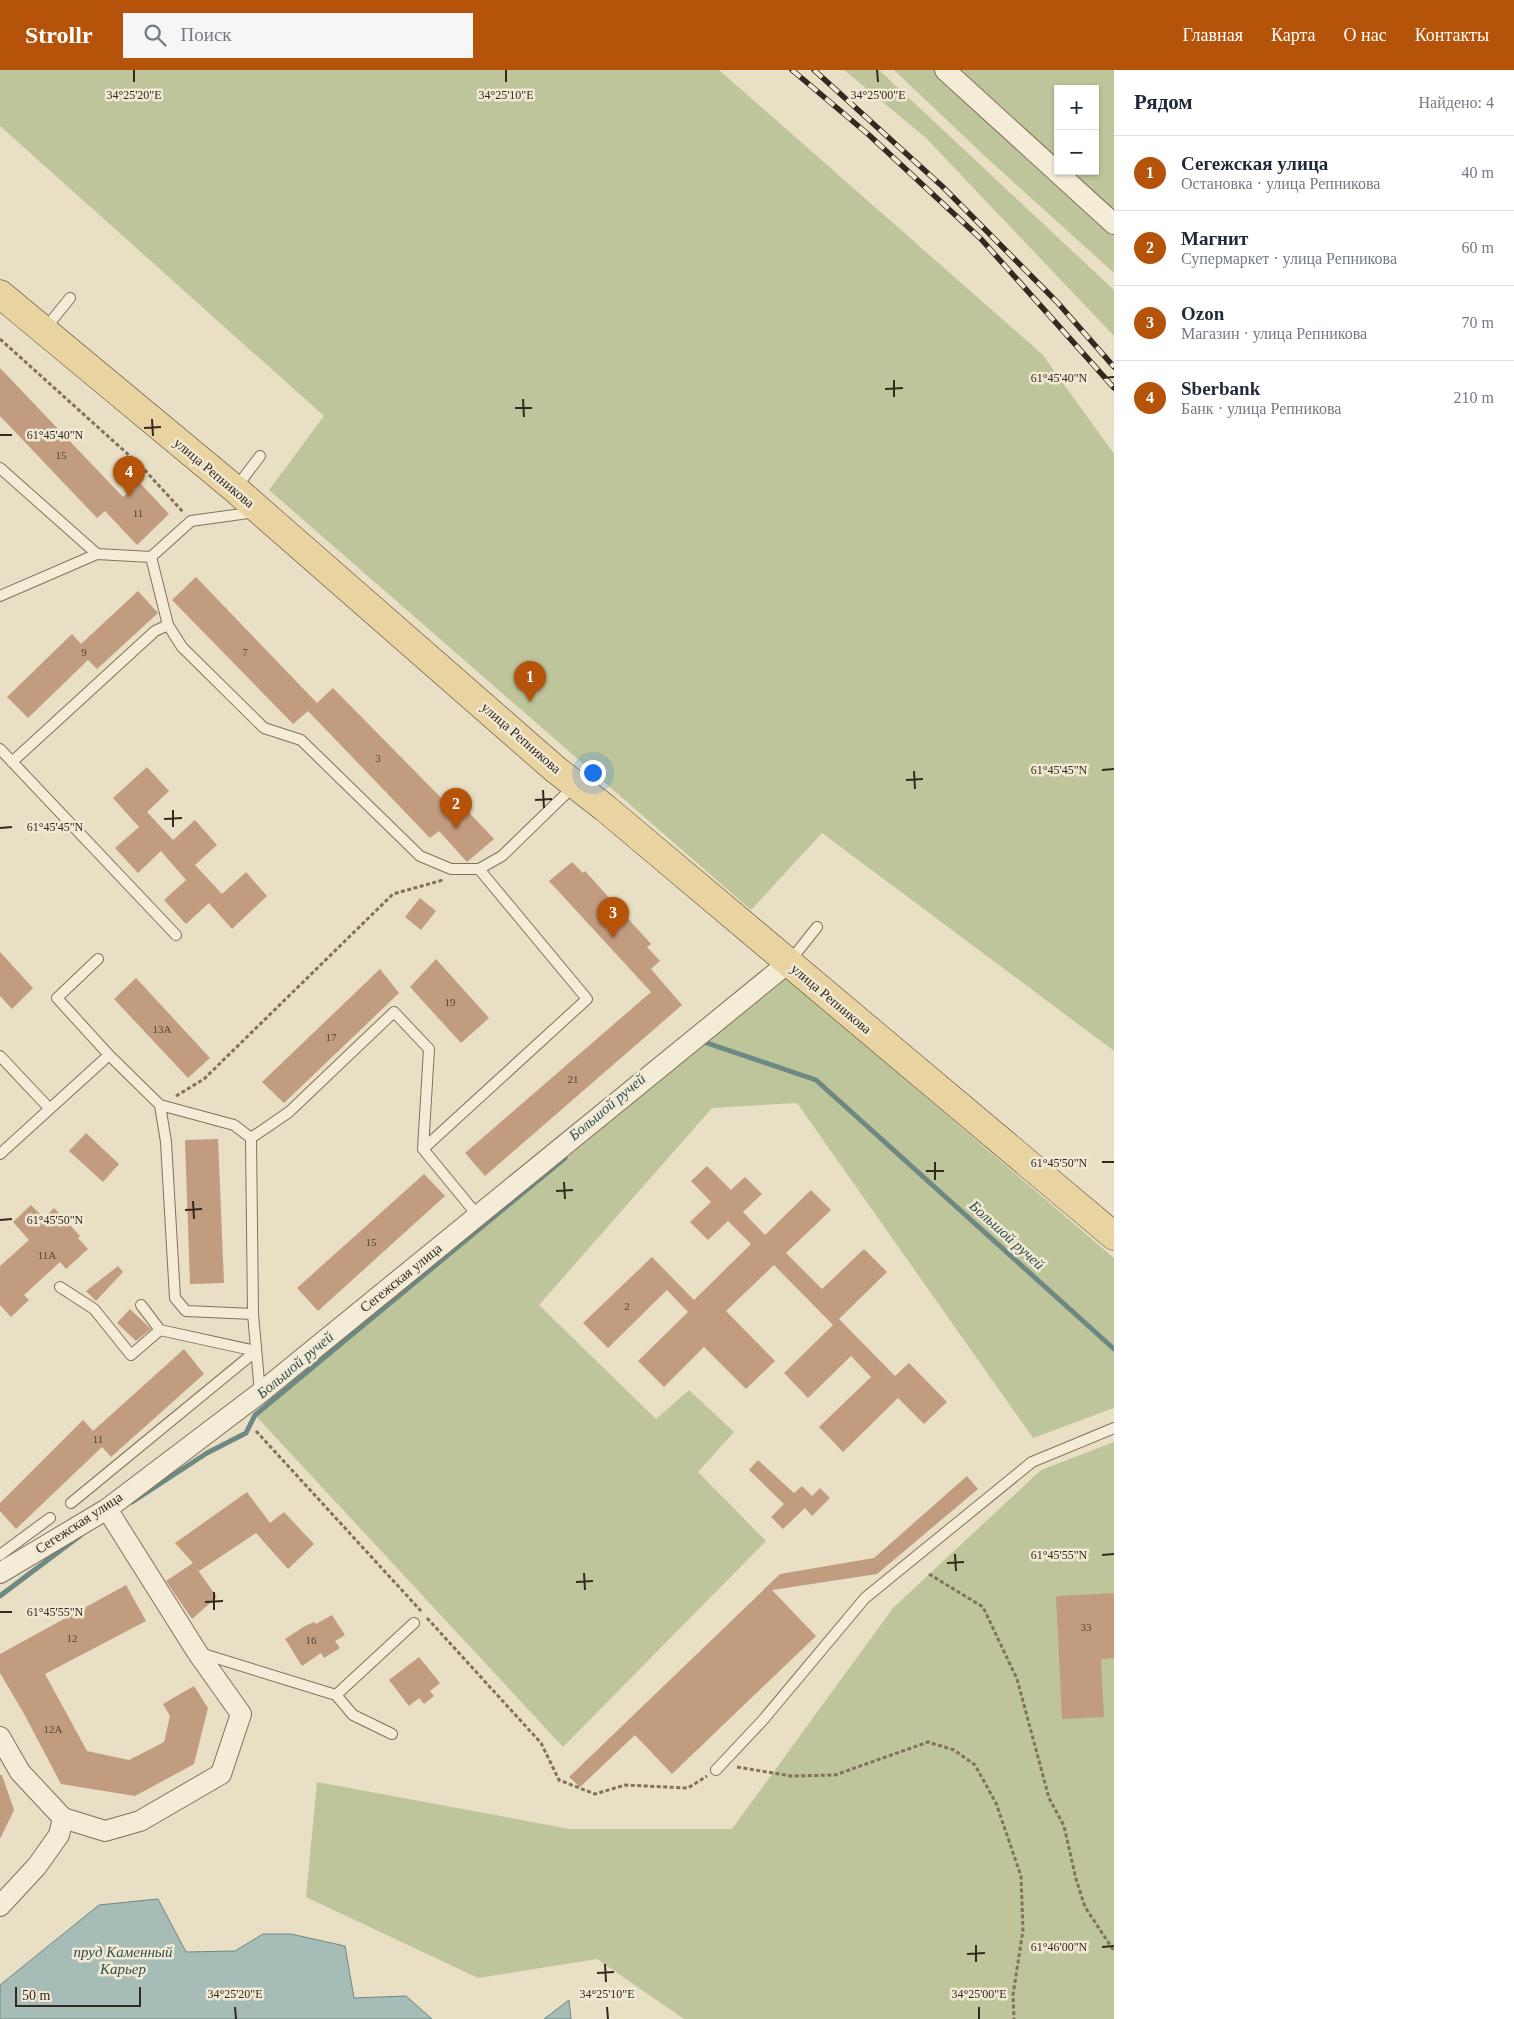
<!DOCTYPE html>
<html lang="ru">
<meta charset="utf-8">
<style>
:root{--surface:#fff;--page:#f6f6f7;--text:#1f2937;--muted:#747a83;--line:#e0e1e3;--accent:#b45309}
body{margin:0;font-family:Georgia,serif;background:var(--page);color:var(--text)}
.controls{position:absolute;right:15px;top:15px;display:grid;overflow:hidden;border-radius:0px;box-shadow:0 1px 4px #0004}
.controls button{width:45px;height:45px;display:grid;place-items:center;padding:0;border:0;border-bottom:1px solid var(--line);background:var(--surface);color:var(--text);font:25px sans-serif}
.scale{position:absolute;left:15px;bottom:12px;width:126px;box-sizing:border-box;padding-left:5px;border:2px solid #33291f;border-top:0;font-size:14px;line-height:18px;white-space:nowrap;color:#33291f;-webkit-text-stroke:4px #f1e9d3;paint-order:stroke}
.you{position:absolute;left:592px;top:702px;width:18px;height:18px;margin:-12px;border:4px solid #fff;border-radius:50%;background:#1a73e8;box-shadow:0 0 0 8px #1a73e833}
.badge{display:grid;place-items:center;width:32px;height:32px;border-radius:50%;background:var(--accent);color:#fff;font-size:16px;font-weight:700}
.pin{position:absolute;translate:-50% -41px;filter:drop-shadow(0 1px 2px #0008)}
.pin::after{content:'';position:absolute;top:26px;width:18px;height:15px;background:inherit;clip-path:polygon(0 0,100% 0,50% 100%)}
.list{margin:0;padding:0;list-style:none}
h2{display:flex;justify-content:space-between;align-items:center;height:65px;margin:0;padding:0 20px;font-size:21px}
h2 small{font-size:16px;font-weight:400;color:var(--muted)}
.list li{display:grid;grid-template-columns:32px 1fr auto;gap:15px;align-items:center;box-sizing:border-box;height:75px;padding:0 20px;border-top:1px solid var(--line)}
.list b{display:block;font-size:19px;white-space:nowrap}
.list p{margin:0;font-size:16px;white-space:nowrap;color:var(--muted)}
.list em{font-size:16px;font-style:normal;color:var(--muted)}
.icon{flex:none;width:28px;height:28px;fill:none;stroke:currentColor;stroke-width:2;stroke-linecap:round;stroke-linejoin:round}
.map{position:relative;flex:none;width:1114px;height:1949px;overflow:hidden}
header{display:flex;align-items:center;gap:30px;box-sizing:border-box;height:70px;padding:0 25px;background:var(--accent);color:#fff}
header strong{font-size:24px}
nav{display:flex;gap:28px;margin-inline-start:auto;font-size:18px}
.search{width:350px;height:45px;background:var(--page);display:flex;align-items:center;gap:12px;box-sizing:border-box;padding:0 18px;border-radius:0px;color:var(--muted);font-size:19px}
main{display:flex}
aside{flex:1;background:var(--surface)}
.map>svg:first-child{display:block}
.green{fill:#bfc59a;fill-rule:evenodd}
.water{fill:#a6bcb6;stroke:#6e8983}
.lines{fill:none;stroke-linecap:round;stroke-linejoin:round}
.stream{stroke:#6e8983;stroke-width:5}
.building{fill:#c29c7f}
.lane-casing{stroke:#81715d;stroke-width:12}
.street-casing{stroke:#81715d;stroke-width:22}
.primary-casing{stroke:#504031;stroke-width:29}
.path{stroke:#81715d;stroke-width:3;stroke-dasharray:4 2.5;stroke-linecap:butt}
.lane{stroke:#f4ecd7;stroke-width:10}
.street{stroke:#f4ecd7;stroke-width:20}
.primary{stroke:#e8d3a1;stroke-width:28}
.rail-casing{stroke:#33291f;stroke-width:5.5}
.rail{stroke:#f1e9d3;stroke-width:4;stroke-dasharray:11;stroke-linecap:butt}
.ticks{fill:none;stroke:#33291f;stroke-width:2}
.labels{text-anchor:middle;dominant-baseline:central;stroke-width:5;stroke-linejoin:round;paint-order:stroke}
.number-label{font-size:11px;fill:#574637}
.street-label{font-size:14px;fill:#33291f;stroke:#f1e9d3}
.water-label{font-size:15px;font-style:italic;fill:#305150;stroke:#f1e9d3}
.ticks-label{font-size:12px;text-anchor:middle;fill:#33291f;stroke:#f1e9d3;stroke-width:5;stroke-linejoin:round;paint-order:stroke}
</style>
<header>
<strong>Strollr</strong>
<div class="search"><svg class="icon" aria-label="search" viewBox="0 0 24 24"><circle cx="10" cy="10" r="6"/><path d="M15 15l6 6"/></svg>Поиск</div>
<nav><a>Главная</a><a>Карта</a><a>О нас</a><a>Контакты</a></nav>
</header>
<main>
<div class="map">
<svg width="1114" height="1949" viewBox="0 0 1114 1949">
<rect width="100%" height="100%" fill="#e9dfc5"/>
<path class="green" d="M0,0H719L1042,284L1114,384V981L822,763L751,840L269,420L324,346L0,56Z
M844,0H879L1114,220V266L926,68Z
M894,0H1114V203L989,90ZM1058,19H1095V101H1058Z
M784,906L1114,1188V1338L1033,1368L797,1033L712,1038L539,1235L656,1349L689,1320L734,1362L698,1402L766,1471L563,1677L255,1345Z
M1114,1372V1949H684L597,1889L478,1908L306,1827L317,1712L570,1759H732L893,1538L1041,1400Z"/>
<path class="water" d="M158,1829L186,1882L235,1881L263,1864H291L345,1876L354,1928L406,1926L432,1949H0V1915L99,1835Z
M569,1930L571,1949H544Z"/>
<g class="lines">
<path class="stream" d="M702,974L704,972L816,1010L1114,1279
M132,1432L207,1383L246,1363L255,1345L565,1088
M0,1526L81,1465"/>
</g>
<path class="building" d="M0,298L123,427L139,412L169,444L137,475L105,441L97,448L0,346Z
M196,507L317,633L333,618L455,742L462,735L494,769L467,792L439,761L430,768L308,641L293,654L172,530Z
M138,521L158,543L97,599L88,590L28,648L7,627L72,564L81,574Z
M147,697L169,721L147,742L173,770L195,750L217,775L195,795L222,824L246,802L267,826L232,859L209,833L186,854L164,830L186,810L161,781L138,803L115,778L139,757L113,728Z
M572,792L583,803L585,801L651,874L647,877L660,891L651,899L682,935L485,1106L465,1083L651,922L549,811Z
M420,828L436,841L421,860L405,847Z
M0,882L33,918L12,939L0,926Z
M436,889L489,948L461,973L410,917Z
M380,899L399,923L284,1033L262,1012Z
M136,908L210,988L188,1008L114,929Z
M86,1063L119,1094L103,1112L69,1081Z
M218,1069L224,1213L190,1214L185,1070Z
M707,1096L731,1120L745,1107L762,1124L743,1142L765,1165L811,1120L831,1140L786,1183L822,1219L864,1179L887,1202L839,1249L895,1306L909,1293L947,1332L924,1354L898,1328L843,1382L819,1357L871,1307L851,1286L808,1328L784,1303L833,1255L774,1195L726,1241L775,1291L746,1319L704,1277L664,1317L638,1291L688,1242L667,1220L608,1278L583,1253L652,1187L694,1230L751,1174L728,1151L708,1170L690,1152L711,1132L691,1111Z
M424,1104L445,1126L318,1241L297,1218Z
M31,1135L44,1148L54,1138L80,1166L78,1168L88,1179L66,1199L60,1192L24,1225L29,1230L11,1247L0,1235V1196L29,1170L13,1152Z
M118,1196L123,1202L96,1231L86,1221Z
M130,1239L151,1259L136,1271L117,1253Z
M184,1279L204,1304L111,1387L102,1377L16,1459L0,1441V1433L83,1350L93,1361Z
M758,1390L794,1423L802,1416L812,1426L820,1418L830,1428L812,1446L805,1438L783,1459L771,1447L784,1434L749,1400Z
M967,1406L978,1419L877,1504L772,1520L816,1566L672,1704L635,1665L580,1717L569,1707L780,1504L874,1488Z
M247,1422L270,1453L284,1442L314,1474L288,1499L256,1463L199,1501L195,1496L217,1527L192,1549L166,1511L193,1493L175,1473Z
M126,1515L146,1551L45,1604L87,1681L129,1690L164,1672L170,1646L163,1634L194,1616L208,1638L194,1694L135,1726L61,1714L23,1642L0,1603V1584Z
M1114,1523V1588L1101,1589L1104,1647L1062,1649L1056,1526Z
M332,1545L345,1565L335,1571L340,1578L324,1588L321,1583L302,1596L285,1569L305,1556L314,1552L316,1554Z
M419,1587L440,1613L430,1621L434,1626L424,1634L419,1628L409,1636L389,1610Z
M0,1705H2L14,1740L0,1769Z"/>
<g class="lines">
<defs>
<path id="lane" d="M44,260L70,228
M0,398L97,484
M235,419L260,386
M151,487L168,555L182,577L264,658L301,670L420,786L451,799H479L502,786L575,715
M0,526L97,484L151,487L191,451L256,442
M0,679L176,865
M12,692L155,561L168,555
M98,889L57,928L109,985L160,1035L234,1055L251,1068L253,1244L260,1323
M790,891L817,857
M0,986L49,1038
M160,1035L166,1072L175,1228L186,1241L253,1244
M251,1068L289,1042L394,942L429,979L423,1079
M0,1084L109,985
M478,1146L423,1079L587,929L479,799
M60,1217L94,1239L131,1285L160,1260L256,1281
M141,1235L160,1260
M71,1433L256,1281
M0,1485L50,1448
M200,1583L336,1625L353,1645L392,1664
M336,1625L414,1553
M716,1700L763,1650L865,1528L1032,1392L1114,1358"/>
<path id="street" d="M945,0L1114,154
M0,1503L107,1439L260,1323L788,893
M0,1667L20,1702L63,1748L105,1761L140,1751L221,1704L241,1644L197,1582L107,1439
M0,1836L37,1796L59,1765L63,1748"/>
<path id="primary" d="M0,224L235,419L555,699L605,738L1114,1166"/>
</defs>
<use href="#lane" class="lane-casing"/>
<use href="#street" class="street-casing"/>
<use href="#primary" class="primary-casing"/>
<path class="path" d="M0,269L141,396L184,443
M176,1026L204,1009L393,824L443,810
M256,1361L421,1541
M929,1504L983,1537L1017,1609L1049,1728L1064,1756L1076,1809L1085,1837L1114,1881
M427,1548L541,1673L559,1710L595,1724L625,1715L688,1718L707,1706
M737,1697L791,1706L835,1705L928,1672L954,1680L975,1695L996,1733L1021,1806L1023,1860L1013,1925L1014,1949"/>
<use href="#lane" class="lane"/>
<use href="#street" class="street"/>
<use href="#primary" class="primary"/>
<defs>
<path id="rail" d="M792,0L869,65L981,169L1114,318
M814,0L943,117L1057,232L1114,297"/>
</defs>
<use href="#rail" class="rail-casing"/>
<use href="#rail" class="rail"/>
</g>
<path class="ticks" d="M134,0V12M506,0V12M877,0L878,12M1102,308L1114,307M894,310V327M885,319L903,318M523,329L524,347M515,338H532M152,349L153,366M144,358L161,357M0,365H12M1102,700L1114,699M914,701L915,719M906,710L923,709M543,720L544,738M535,730L552,729M173,740V757M164,749L182,748M0,758L12,757M935,1092V1110M1102,1092H1114M926,1101H944M564,1112L565,1129M556,1121L573,1120M193,1131L194,1149M185,1140L202,1139M0,1150L12,1149M955,1484L956,1501M1102,1485L1114,1484M947,1493L964,1492M584,1503L585,1520M576,1512L593,1511M214,1522V1540M205,1532L223,1531M0,1542H12M976,1875V1892M1102,1877L1114,1876M967,1884L985,1883M605,1894L606,1912M597,1903L614,1902M235,1937L236,1949M607,1937L608,1949M979,1937V1949"/>
<g class="labels">
<g class="number-label">
<text x="61" y="385">15</text>
<text x="138" y="443">11</text>
<text x="84" y="582">9</text>
<text x="245" y="582">7</text>
<text x="378" y="688">3</text>
<text x="450" y="932">19</text>
<text x="162" y="959">13А</text>
<text x="331" y="967">17</text>
<text x="573" y="1009">21</text>
<text x="371" y="1172">15</text>
<text x="47" y="1185">11А</text>
<text x="627" y="1236">2</text>
<text x="98" y="1369">11</text>
<text x="1086" y="1557">33</text>
<text x="72" y="1568">12</text>
<text x="311" y="1570">16</text>
<text x="53" y="1659">12А</text>
</g>
<g class="street-label">
<text transform="translate(214 403) rotate(40)">улица Репникова</text>
<text transform="translate(521 668) rotate(41)">улица Репникова</text>
<text transform="translate(831 929) rotate(40)">улица Репникова</text>
<text transform="translate(401 1208) rotate(-39)">Сегежская улица</text>
<text transform="translate(79 1453) rotate(-33)">Сегежская улица</text>
</g>
<g class="water-label">
<text transform="translate(607 1037) rotate(-40)">Большой ручей</text>
<text transform="translate(1007 1165) rotate(42)">Большой ручей</text>
<text transform="translate(295 1295) rotate(-40)">Большой ручей</text>
<text x="123" y="1882">пруд Каменный<tspan x="123" dy="17">Карьер</tspan></text>
</g>
</g>
<g class="ticks-label">
<text x="134" y="29">34°25'20"E</text>
<text x="506" y="29">34°25'10"E</text>
<text x="878" y="29">34°25'00"E</text>
<text x="1059" y="312">61°45'40"N</text>
<text x="55" y="369">61°45'40"N</text>
<text x="1059" y="704">61°45'45"N</text>
<text x="55" y="761">61°45'45"N</text>
<text x="1059" y="1097">61°45'50"N</text>
<text x="55" y="1154">61°45'50"N</text>
<text x="1059" y="1489">61°45'55"N</text>
<text x="55" y="1546">61°45'55"N</text>
<text x="1059" y="1881">61°46'00"N</text>
<text x="235" y="1928">34°25'20"E</text>
<text x="607" y="1928">34°25'10"E</text>
<text x="979" y="1928">34°25'00"E</text>
</g>
</svg>
<div class="controls">
<button>+</button>
<button>−</button>
</div>
<div class="scale">50 m</div>
<div class="you"></div>
<div class="pin badge" style="left:530px;top:632px">1</div>
<div class="pin badge" style="left:456px;top:759px">2</div>
<div class="pin badge" style="left:613px;top:868px">3</div>
<div class="pin badge" style="left:129px;top:427px">4</div>
</div>
<aside>
<h2>Рядом<small>Найдено: 4</small></h2>
<ul class="list">
<li><span class="badge">1</span><div><b>Сегежская улица</b><p>Остановка · улица Репникова</p></div><em>40 m</em></li>
<li><span class="badge">2</span><div><b>Магнит</b><p>Супермаркет · улица Репникова</p></div><em>60 m</em></li>
<li><span class="badge">3</span><div><b>Ozon</b><p>Магазин · улица Репникова</p></div><em>70 m</em></li>
<li><span class="badge">4</span><div><b>Sberbank</b><p>Банк · улица Репникова</p></div><em>210 m</em></li>
</ul>
</aside>
</main>
